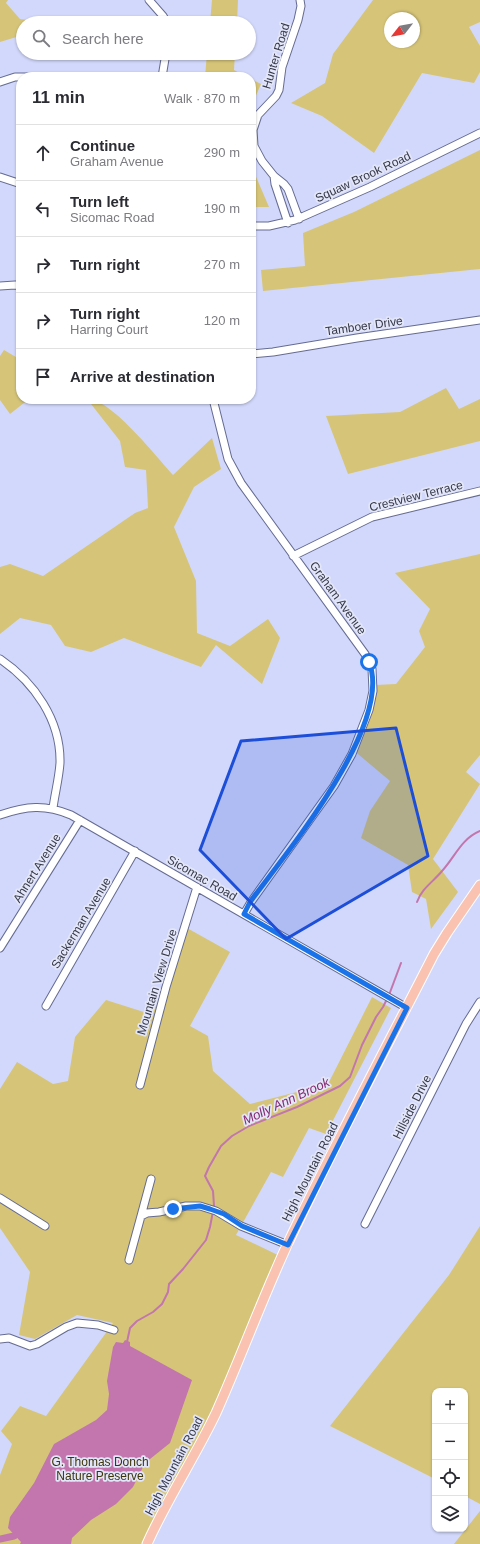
<!DOCTYPE html>
<meta charset="utf-8">
<style>
:root{--surface:#fff;--page:#f2f2f3;--text:#2b2b33;--muted:#7c7c81;--line:#e1e1e2}
body{margin:0;font-family:Helvetica,sans-serif;background:var(--page);color:var(--text)}
.controls{position:absolute;right:12px;bottom:12px;display:grid;overflow:hidden;border-radius:8px;box-shadow:0 1px 3px #0004}
.controls button{width:36px;height:36px;display:grid;place-items:center;padding:0;border:0;border-bottom:1px solid var(--line);background:var(--surface);color:var(--text);font:20px sans-serif}
.compass{position:absolute;left:384px;top:12px;width:36px;height:36px;border-radius:50%;background:var(--surface);box-shadow:0 1px 3px #0004;rotate:239deg}
.stop{position:absolute;width:12px;height:12px;margin:-9px;border:3px solid #1a73e8;border-radius:50%;background:#fff}
.stop.end{background:#1a73e8;border-color:#fff;box-shadow:0 1px 4px #0008}
.list{margin:0;padding:0;list-style:none}
h2{display:flex;justify-content:space-between;align-items:center;height:52px;margin:0;padding:0 16px;font-size:17px}
h2 small{font-size:13px;font-weight:400;color:var(--muted)}
.list li{display:grid;grid-template-columns:26px 1fr auto;gap:12px;align-items:center;box-sizing:border-box;height:56px;padding:0 16px;border-top:1px solid var(--line)}
.list b{display:block;font-size:15px;white-space:nowrap}
.list p{margin:0;font-size:13px;white-space:nowrap;color:var(--muted)}
.list em{font-size:13px;font-style:normal;color:var(--muted)}
.icon{flex:none;width:22px;height:22px;fill:none;stroke:currentColor;stroke-width:2;stroke-linecap:round;stroke-linejoin:round}
.map{position:relative;flex:none;width:480px;height:1544px;overflow:hidden}
.search{position:absolute;background:var(--surface);box-shadow:0 1px 3px #0004;left:16px;top:16px;width:240px;height:44px;display:flex;align-items:center;gap:10px;box-sizing:border-box;padding:0 14px;border-radius:22px;color:var(--muted);font-size:15px}
.panel{position:absolute;background:var(--surface);box-shadow:0 1px 3px #0004;left:16px;top:72px;width:240px;height:332px;border-radius:16px}
.map>svg:first-child{display:block}
.green{fill:#d6c578;fill-rule:evenodd}
.water{fill:#c276ad}
.lines{fill:none;stroke-linecap:round;stroke-linejoin:round}
.stream{stroke:#c276ad;stroke-width:2}
.canal{stroke:#c276ad;stroke-width:7}
.minor-casing{stroke:#656b91;stroke-width:9}
.major-casing{stroke:#fff;stroke-width:11}
.minor{stroke:#fff;stroke-width:7}
.major{stroke:#fac2b1;stroke-width:9}
.route{stroke:#1a73e8;stroke-width:5}
.marked{fill:#1d4ed8;fill-opacity:0.2;stroke:#1d4ed8;stroke-width:3;stroke-linejoin:round}
.labels{text-anchor:middle;dominant-baseline:central;stroke-width:3.5;stroke-linejoin:round;paint-order:stroke}
.street-label{font-size:12px;fill:#353849;stroke:#e3e6f8}
.park-label{font-size:12px;fill:#3e350c;stroke:#e3e6f8}
.water-label{font-size:13px;font-style:italic;fill:#852b71;stroke:#e3e6f8}
</style>
<div class="map">
<svg width="480" height="1544" viewBox="0 0 480 1544">
<rect width="100%" height="100%" fill="#d2d8fb"/>
<path class="green" d="M0,0H8L6,3L20,19L40,22L23,23V35L0,42Z
M212,0H238L237,23H210Z
M373,0H480V22L469,27L480,46V72L474,83L422,73L374,153L322,116L291,103L325,83L333,54ZM390,18H414V42H390Z
M207,53H235L234,70L247,77H205Z
M251,79L261,84L251,107Z
M480,150V269L263,291L261,270L305,266L303,233L354,212Z
M251,165L269,207H251Z
M4,350L21,360V399H29L10,414L0,400V356Z
M446,388L459,409L480,399V441L348,474L326,416L400,412Z
M53,399C64,399 78,397 90,399C114,403 156,456 173,475L212,438L221,469L194,487L174,527L196,581L197,633L230,646L268,619L280,638L262,684L216,645L201,667L124,638L91,652L65,646L51,625L20,618L0,634V567L10,564L43,576L135,513L148,508L146,470L125,467L120,441L91,404Z
M480,554V755L466,772L480,784L433,859L458,892L431,929L426,899L412,892L408,865L361,838L370,811L390,781L352,749L356,733L375,685L396,684L425,647L419,631L430,609L395,573Z
M187,928L230,952L190,1026L208,1036L213,1071L250,1104L328,1084L372,997L391,1008L326,1134L309,1128L283,1177L271,1172L236,1235L282,1257L226,1390L147,1544H0V1475L12,1444L1,1431L20,1406L46,1416L113,1323L77,1315L35,1339L19,1335L30,1272L0,1228V1089L17,1062L53,1084L68,1081L75,1037L106,1000L147,1013L162,1001Z
M480,1226V1504L465,1496V1391H435V1479L330,1426L449,1275Z
M480,1511V1544H454Z"/>
<path class="water" d="M125,1340L130,1342V1346L192,1380L170,1443L145,1463L133,1487L116,1504L91,1520L72,1538L71,1544H20L21,1542L8,1528L10,1517L34,1483L54,1444L96,1420L107,1410L109,1394L107,1381L113,1347L116,1342L123,1343Z"/>
<g class="lines">
<path class="stream" d="M417,902C422,888 433,882 442,871C455,857 461,839 480,831
M389,995L401,963
M127,1342L130,1328L137,1321L153,1312L162,1304L168,1292L169,1284L183,1269L206,1240L210,1227L214,1206L213,1191L205,1176L209,1167L221,1146L232,1136L249,1126L297,1107L340,1086L350,1077L362,1045L376,1017L383,1007L387,999"/>
<path class="canal" d="M0,1539L14,1536"/>
<defs>
<path id="minor" d="M149,0L163,16L167,23
M162,77L166,53
M0,82L15,77H43
M274,176L275,184L288,223
M0,177L21,184
M299,219L288,189L284,184L274,176L262,161L254,146L253,130L258,115L276,96L279,90L282,67L298,20L301,6L300,0
M251,226H269L295,220L370,187L480,133
M0,286L15,285L21,286
M251,354L273,352L357,338L480,320
M213,399L228,459L241,483L365,654L372,669L373,691L369,710L352,754L334,786L251,902L244,914
M293,556L372,517L480,491
M0,659C34,682 61,720 60,763C59,778 55,793 53,808
M0,815C26,806 45,804 71,815L407,1008
M0,948L80,820
M46,1006L135,851
M140,1085L166,987L197,887
M0,1198L45,1226
M141,1216L151,1179
M365,1224L466,1024L480,1002
M129,1260L141,1216L147,1213L159,1212L186,1206H200L216,1211L241,1226L288,1245
M0,1339L9,1338L30,1346L37,1344L66,1327L77,1323L98,1325L114,1330"/>
<path id="major" d="M147,1544C167,1499 195,1457 216,1413C241,1357 262,1299 288,1243C334,1145 385,1050 434,954L447,933L480,885"/>
</defs>
<use href="#minor" class="minor-casing"/>
<use href="#major" class="major-casing"/>
<use href="#minor" class="minor"/>
<use href="#major" class="major"/>
</g>
<g class="lines">
<path class="route" d="M173,1209L200,1206L210,1209L224,1214L242,1226L288,1245L407,1008L244,914L250,902C287,852 394,724 369,662"/>
</g>
<path class="marked" d="M396,728L428,856L286,939L200,850L241,741Z"/>
<g class="labels">
<g class="street-label">
<text transform="translate(276 56) rotate(-73)">Hunter Road</text>
<text transform="translate(363 177) rotate(-25)">Squaw Brook Road</text>
<text transform="translate(364 326) rotate(-8)">Tamboer Drive</text>
<text transform="translate(416 496) rotate(-14)">Crestview Terrace</text>
<text transform="translate(338 598) rotate(54)">Graham Avenue</text>
<text transform="translate(37 868) rotate(-58)">Ahnert Avenue</text>
<text transform="translate(202 878) rotate(30)">Sicomac Road</text>
<text transform="translate(81 923) rotate(-59)">Sackerman Avenue</text>
<text transform="translate(157 982) rotate(-73)">Mountain View Drive</text>
<text transform="translate(412 1107) rotate(-63)">Hillside Drive</text>
<text transform="translate(310 1172) rotate(-63)">High Mountain Road</text>
<text transform="translate(174 1466) rotate(-62)">High Mountain Road</text>
</g>
<g class="park-label">
<text x="100" y="1462">G. Thomas Donch<tspan x="100" dy="14">Nature Preserve</tspan></text>
</g>
<g class="water-label">
<text transform="translate(286 1101) rotate(-25)">Molly Ann Brook</text>
</g>
</g>
</svg>
<div class="controls">
<button>+</button>
<button>−</button>
<button><svg class="icon" aria-label="locate" viewBox="0 0 24 24"><circle cx="12" cy="12" r="6"/><path d="M12 2v4M12 18v4M2 12h4M18 12h4"/></svg></button>
<button><svg class="icon" aria-label="layers" viewBox="0 0 24 24"><path d="M12 4l9 5-9 5-9-5zM3 14l9 5 9-5"/></svg></button>
</div>
<svg class="compass" viewBox="-18 -18 36 36"><path d="M0-13l5 13h-10z" fill="#e53935"/><path d="M0 13l5-13h-10z" fill="#7c7c81"/></svg>
<div class="stop" style="left:369px;top:662px"></div>
<div class="stop end" style="left:173px;top:1209px"></div>
<div class="search"><svg class="icon" aria-label="search" viewBox="0 0 24 24"><circle cx="10" cy="10" r="6"/><path d="M15 15l6 6"/></svg>Search here</div>
<section class="panel">
<h2>11 min<small>Walk · 870 m</small></h2>
<ul class="list">
<li><svg class="icon" aria-label="ahead" viewBox="0 0 24 24"><path d="M12 20V5M6 11l6-6 6 6"/></svg><div><b>Continue</b><p>Graham Avenue</p></div><em>290 m</em></li>
<li><svg class="icon" aria-label="left" viewBox="0 0 24 24"><path d="M17 20v-9H6M10 6l-5 5 5 5"/></svg><div><b>Turn left</b><p>Sicomac Road</p></div><em>190 m</em></li>
<li><svg class="icon" aria-label="right" viewBox="0 0 24 24"><path d="M7 20v-9h11M14 6l5 5-5 5"/></svg><div><b>Turn right</b></div><em>270 m</em></li>
<li><svg class="icon" aria-label="right" viewBox="0 0 24 24"><path d="M7 20v-9h11M14 6l5 5-5 5"/></svg><div><b>Turn right</b><p>Harring Court</p></div><em>120 m</em></li>
<li><svg class="icon" aria-label="arrive" viewBox="0 0 24 24"><path d="M6 21V4h12l-3 4 3 4H6"/></svg><div><b>Arrive at destination</b></div></li>
</ul>
</section>
</div>
